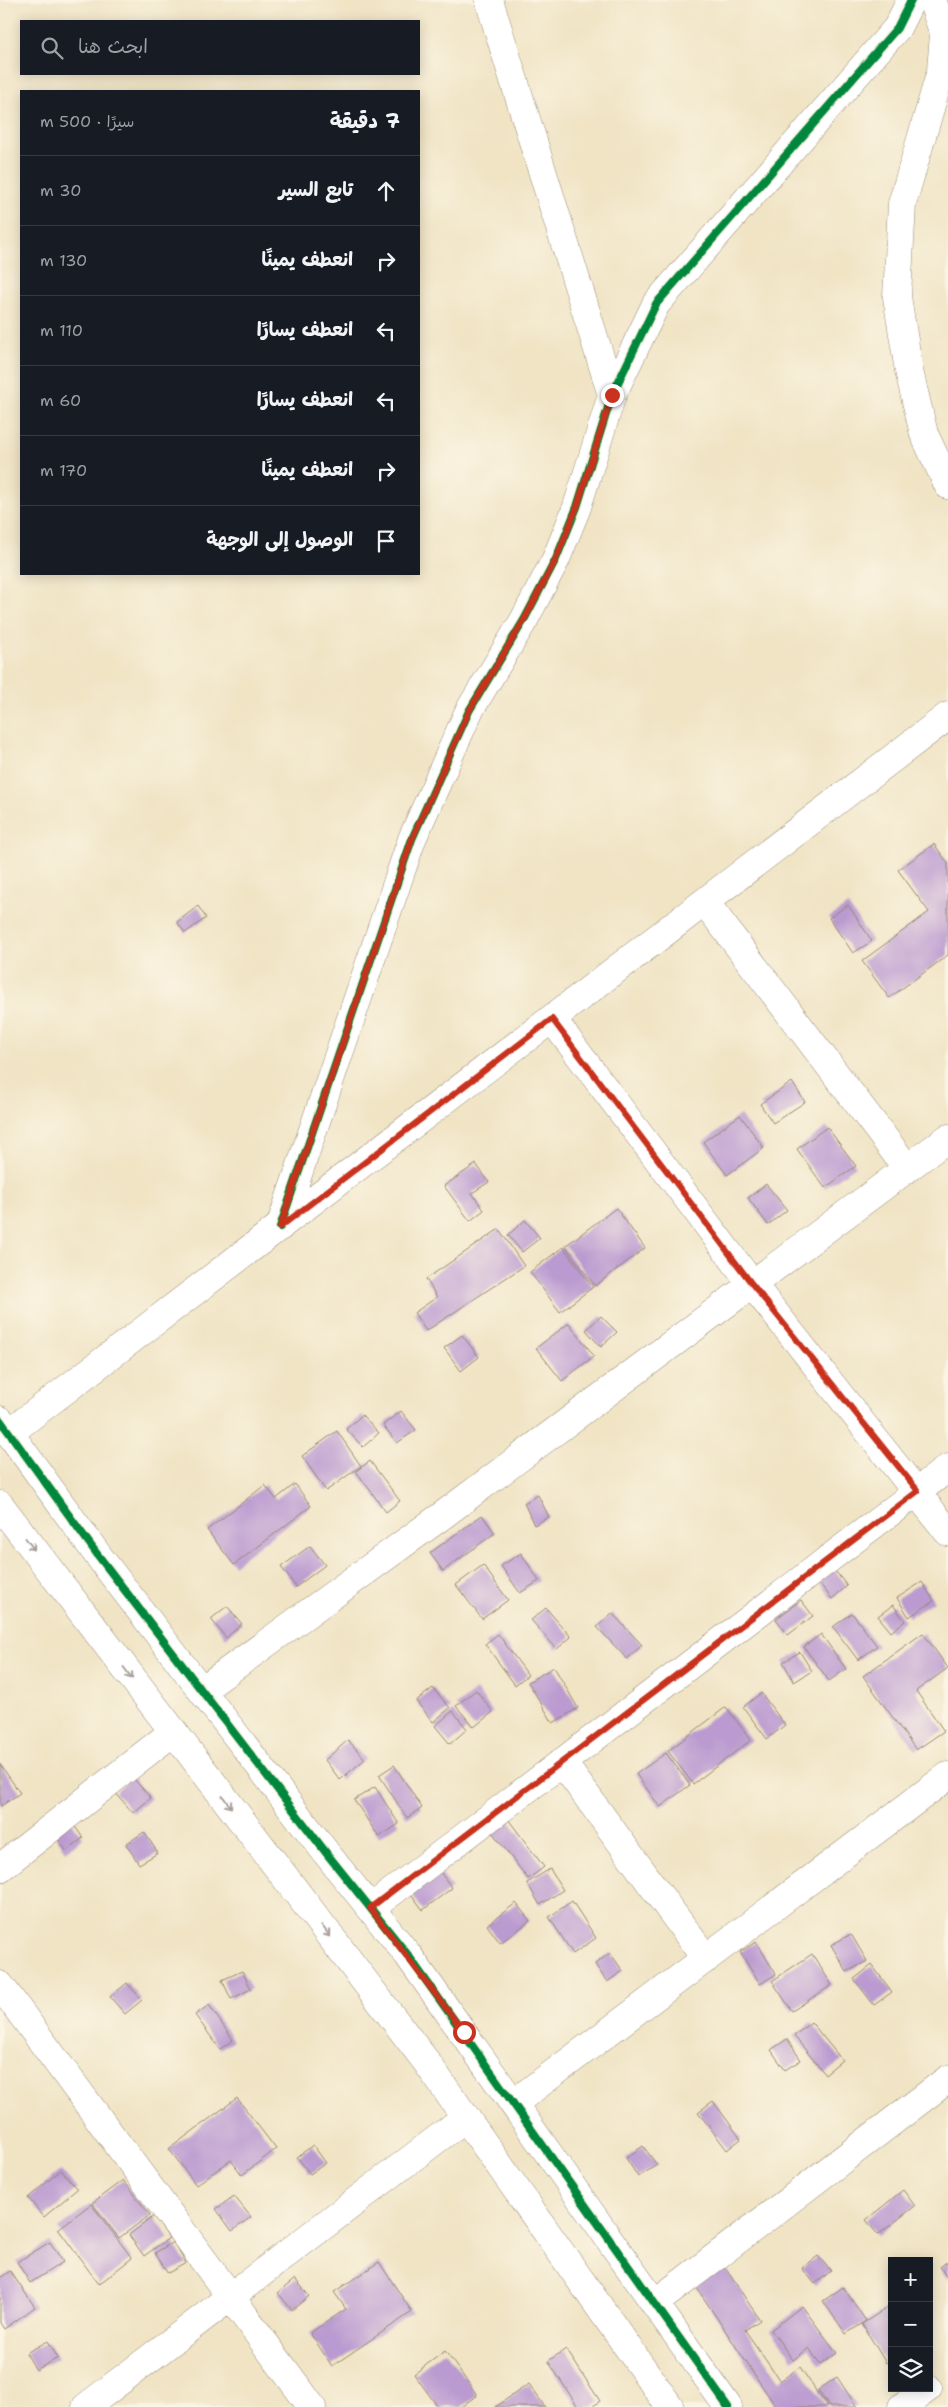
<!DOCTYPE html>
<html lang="ar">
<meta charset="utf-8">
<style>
:root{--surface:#171b24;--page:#242831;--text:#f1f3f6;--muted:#9ea1a6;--line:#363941}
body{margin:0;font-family:"Shantell Sans","Playpen Sans Arabic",sans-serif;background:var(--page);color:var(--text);direction:rtl}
.controls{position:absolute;right:15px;bottom:15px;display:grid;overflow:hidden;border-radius:0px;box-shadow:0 2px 12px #0003}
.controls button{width:45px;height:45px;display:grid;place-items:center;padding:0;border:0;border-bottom:1px solid var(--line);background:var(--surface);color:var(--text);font:25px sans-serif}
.stop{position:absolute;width:15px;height:15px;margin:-11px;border:4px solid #c8321e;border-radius:50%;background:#fff}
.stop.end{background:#c8321e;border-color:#fff;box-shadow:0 1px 5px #0008}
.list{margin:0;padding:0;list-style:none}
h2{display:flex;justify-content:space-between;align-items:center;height:65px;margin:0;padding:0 20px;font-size:21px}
h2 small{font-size:16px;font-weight:400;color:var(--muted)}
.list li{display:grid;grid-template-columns:32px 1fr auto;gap:15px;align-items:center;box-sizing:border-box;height:70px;padding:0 20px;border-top:1px solid var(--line)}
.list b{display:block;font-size:19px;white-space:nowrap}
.list em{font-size:16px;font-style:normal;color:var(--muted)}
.icon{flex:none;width:28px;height:28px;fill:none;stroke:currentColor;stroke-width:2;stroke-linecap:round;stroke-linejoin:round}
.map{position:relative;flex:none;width:948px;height:2407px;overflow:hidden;direction:ltr}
.search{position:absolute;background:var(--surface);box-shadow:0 2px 12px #0003;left:20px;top:20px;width:400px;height:55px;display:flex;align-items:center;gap:12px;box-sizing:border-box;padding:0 18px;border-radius:0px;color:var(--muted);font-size:19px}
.panel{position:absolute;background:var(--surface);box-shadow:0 2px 12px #0003;left:20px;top:90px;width:400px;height:485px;border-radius:0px;direction:rtl}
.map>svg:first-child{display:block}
.building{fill:#ba9ad0}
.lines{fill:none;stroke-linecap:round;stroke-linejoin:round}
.minor-casing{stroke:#968772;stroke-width:29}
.minor{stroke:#fff;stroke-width:28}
.cycleway-casing{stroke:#fcf5e5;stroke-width:11}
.cycleway{stroke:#00873e;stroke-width:8}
.oneway{stroke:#a79f9a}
.route{stroke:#c8321e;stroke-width:6}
</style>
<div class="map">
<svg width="948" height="2407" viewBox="0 0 948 2407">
<rect width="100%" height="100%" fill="#fcf5e5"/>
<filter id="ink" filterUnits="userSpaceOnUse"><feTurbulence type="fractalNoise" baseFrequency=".02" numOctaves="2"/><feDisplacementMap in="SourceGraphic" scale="10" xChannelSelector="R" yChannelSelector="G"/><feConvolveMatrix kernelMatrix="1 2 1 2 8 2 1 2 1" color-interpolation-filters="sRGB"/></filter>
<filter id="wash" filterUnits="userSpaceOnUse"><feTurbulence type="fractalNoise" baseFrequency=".0096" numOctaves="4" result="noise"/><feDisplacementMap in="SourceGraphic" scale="20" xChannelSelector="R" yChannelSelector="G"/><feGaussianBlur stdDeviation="1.12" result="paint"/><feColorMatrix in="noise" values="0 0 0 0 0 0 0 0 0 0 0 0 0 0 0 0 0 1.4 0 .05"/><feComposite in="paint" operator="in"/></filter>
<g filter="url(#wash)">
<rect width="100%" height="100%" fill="#f0e4c5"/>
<g id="blocks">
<path class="building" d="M934,844L948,863V955L889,998L862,961L929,912L898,870Z
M848,905L872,941L853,953L829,918Z
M198,906L206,918L185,933L177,922Z
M792,1082L805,1102L773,1123L760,1104Z
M740,1115L764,1148L727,1175L703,1142Z
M827,1127L856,1166L825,1188L797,1149Z
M476,1164L489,1182L472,1193L484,1210L470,1221L444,1186Z
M766,1184L787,1210L768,1225L748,1198Z
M616,1208L645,1248L595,1286L565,1246Z
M525,1220L540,1238L522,1252L508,1235Z
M499,1229L524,1266L426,1331L414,1313L437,1297L426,1279Z
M563,1247L593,1287L560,1312L530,1272Z
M601,1316L617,1332L601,1347L586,1330Z
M569,1323L594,1356L562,1381L536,1348Z
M462,1335L479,1357L461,1371L444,1348Z
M401,1411L416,1430L397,1443L383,1425Z
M362,1415L379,1433L363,1447L346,1429Z
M337,1431L361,1466L326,1491L302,1456Z
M370,1461L400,1501L386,1512L356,1471Z
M295,1484L311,1506L234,1565L207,1530L265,1485L276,1499Z
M538,1495L549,1517L534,1525L524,1503Z
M482,1515L495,1533L443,1571L430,1553Z
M310,1546L325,1565L296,1587L281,1567Z
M521,1553L539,1581L520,1593L501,1566Z
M483,1565L508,1600L482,1619L456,1585Z
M832,1567L847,1586L832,1599L816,1579Z
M922,1582L934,1601L909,1617L897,1598Z
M801,1600L813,1616L788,1635L776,1619Z
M893,1605L905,1621L891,1632L878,1616Z
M227,1606L242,1624L226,1638L211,1619Z
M546,1608L571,1637L557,1649L531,1620Z
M612,1613L642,1645L627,1659L597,1627Z
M852,1613L877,1646L858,1660L833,1627Z
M923,1633L948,1668L916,1691L944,1731L916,1750L863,1676Z
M498,1634L528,1675L515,1685L485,1644Z
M821,1634L846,1669L829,1681L804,1647Z
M800,1652L812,1671L794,1682L783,1662Z
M554,1667L578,1708L553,1723L528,1682Z
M433,1688L450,1708L433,1722L416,1701Z
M476,1690L493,1712L474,1727L456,1706Z
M761,1693L785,1725L767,1739L743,1707Z
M726,1707L751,1740L693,1784L668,1751Z
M453,1711L467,1729L450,1744L435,1726Z
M348,1740L365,1759L340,1780L325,1760Z
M666,1753L690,1785L660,1807L636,1774Z
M0,1764L20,1793L1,1806L0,1804Z
M394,1765L422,1808L407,1818L379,1775Z
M132,1777L151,1798L133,1813L115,1792Z
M375,1787L399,1824L379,1837L354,1800Z
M508,1819L544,1867L528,1879L492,1832Z
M71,1821L83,1838L66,1851L54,1833Z
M144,1832L158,1853L139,1864L126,1844Z
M428,1856L452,1888L423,1910L399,1878Z
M550,1869L563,1890L540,1905L527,1883Z
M572,1901L596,1938L573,1954L549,1917Z
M516,1903L530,1921L500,1943L487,1925Z
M851,1934L867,1961L847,1972L831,1945Z
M756,1942L776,1974L760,1984L740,1952Z
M610,1953L623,1971L607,1982L595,1964Z
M812,1954L832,1985L792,2011L772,1981Z
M872,1965L892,1992L874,2005L854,1979Z
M242,1971L251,1989L231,1999L222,1980Z
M127,1983L142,2000L125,2014L110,1997Z
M209,2005L233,2040L220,2049L195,2015Z
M811,2022L842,2060L825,2074L794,2036Z
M787,2039L801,2060L785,2070L771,2050Z
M237,2098L276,2149L242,2175L231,2160L196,2185L169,2149Z
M713,2101L741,2139L727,2150L698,2112Z
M313,2145L326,2163L310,2174L297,2157Z
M643,2146L657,2165L638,2177L626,2158Z
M61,2170L77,2189L44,2217L28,2198Z
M123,2180L150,2215L119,2238L92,2203Z
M903,2190L915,2206L878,2235L866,2220Z
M234,2196L251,2217L232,2231L216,2209Z
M91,2204L132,2258L99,2284L58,2229Z
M154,2216L169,2238L144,2256L129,2235Z
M50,2242L63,2262L30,2283L17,2262Z
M173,2242L186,2263L168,2273L155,2253Z
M818,2256L831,2271L815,2284L802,2268Z
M718,2257L760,2320L745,2330L780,2381L800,2367L827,2407H776L689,2276Z
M948,2261V2279L940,2267Z
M379,2262L412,2312L332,2366L310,2333L346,2309L334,2292Z
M10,2271L35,2307L4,2329L0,2323V2278Z
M295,2279L309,2296L292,2310L278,2293Z
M843,2287L866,2321L846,2334L823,2301Z
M802,2306L837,2353L820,2365L809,2348L793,2360L771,2330Z
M888,2307L892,2313V2359L886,2363L862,2324Z
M48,2341L58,2358L36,2370L26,2353Z
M566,2349L600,2401L592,2407H578L548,2361Z
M445,2351L477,2395L461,2407H438L414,2374Z
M837,2377L857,2407H829L818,2390Z
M529,2384L545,2407H495Z"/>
</g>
</g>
<g filter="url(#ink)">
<use href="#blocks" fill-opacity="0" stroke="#968772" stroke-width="1"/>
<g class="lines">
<defs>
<path id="minor" d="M489,0L612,395
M932,0L944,34L941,71L902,204L897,297L909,371L924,434L948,485
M705,902L907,1168
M552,1019L752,1284L948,1532
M280,1227L412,839L469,711L524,620L556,559L577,507L612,395L656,304L897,28L911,0
M0,1420L97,1554L327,1854L408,1955L728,2407
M9,1433L948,716
M0,1505L425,2060L670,2407
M202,1690L443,1515L948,1138
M562,1762L706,1959
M0,1868L173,1732
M371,1908L948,1468
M0,1985L312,2407
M514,2103L948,1776
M655,2303L948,2079
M86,2407L466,2117
M902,2407L928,2388"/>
</defs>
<use href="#minor" class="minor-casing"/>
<use href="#minor" class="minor"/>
<defs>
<path id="cycleway" d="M280,1227L412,839L469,711L524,620L556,559L577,507L612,395L656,304L897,28L911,0
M0,1420L97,1554L327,1854L408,1955L728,2407"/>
</defs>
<use href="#cycleway" class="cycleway-casing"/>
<use href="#cycleway" class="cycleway"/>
</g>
<defs><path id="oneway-shaft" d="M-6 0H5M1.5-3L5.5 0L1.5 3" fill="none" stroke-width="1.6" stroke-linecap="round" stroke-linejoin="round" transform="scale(1.25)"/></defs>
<g class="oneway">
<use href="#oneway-shaft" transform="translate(30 1544) rotate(53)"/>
<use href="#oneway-shaft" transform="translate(128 1673) rotate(53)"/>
<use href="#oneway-shaft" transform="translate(227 1802) rotate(53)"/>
<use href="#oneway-shaft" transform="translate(326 1931) rotate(53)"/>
</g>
</g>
<g class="lines" filter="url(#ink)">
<path class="route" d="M464,2032L370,1908L918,1491L752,1284L552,1019L280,1227L412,839L469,711L524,620L556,559L577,507L612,395"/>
</g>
</svg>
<div class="controls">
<button>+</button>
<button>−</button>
<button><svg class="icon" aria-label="layers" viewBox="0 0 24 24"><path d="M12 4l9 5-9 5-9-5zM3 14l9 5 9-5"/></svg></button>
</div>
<div class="stop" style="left:464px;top:2032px"></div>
<div class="stop end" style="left:612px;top:395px"></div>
<div class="search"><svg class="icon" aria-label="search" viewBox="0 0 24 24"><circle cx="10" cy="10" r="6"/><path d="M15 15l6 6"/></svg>ابحث هنا</div>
<section class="panel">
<h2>7 دقيقة<small>سيرًا · 500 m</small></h2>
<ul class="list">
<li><svg class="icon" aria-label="ahead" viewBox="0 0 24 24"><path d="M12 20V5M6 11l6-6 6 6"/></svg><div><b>تابع السير</b></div><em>30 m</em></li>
<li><svg class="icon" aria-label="right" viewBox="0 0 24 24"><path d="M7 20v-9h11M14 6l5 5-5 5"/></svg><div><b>انعطف يمينًا</b></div><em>130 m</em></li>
<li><svg class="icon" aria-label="left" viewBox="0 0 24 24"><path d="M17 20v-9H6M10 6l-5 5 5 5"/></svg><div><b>انعطف يسارًا</b></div><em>110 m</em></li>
<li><svg class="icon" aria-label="left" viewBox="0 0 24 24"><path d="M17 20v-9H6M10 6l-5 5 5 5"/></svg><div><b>انعطف يسارًا</b></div><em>60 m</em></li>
<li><svg class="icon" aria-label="right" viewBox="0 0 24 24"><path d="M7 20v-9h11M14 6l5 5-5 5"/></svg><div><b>انعطف يمينًا</b></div><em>170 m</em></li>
<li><svg class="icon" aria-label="arrive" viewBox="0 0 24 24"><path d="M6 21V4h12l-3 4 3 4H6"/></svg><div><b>الوصول إلى الوجهة</b></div></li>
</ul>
</section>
</div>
